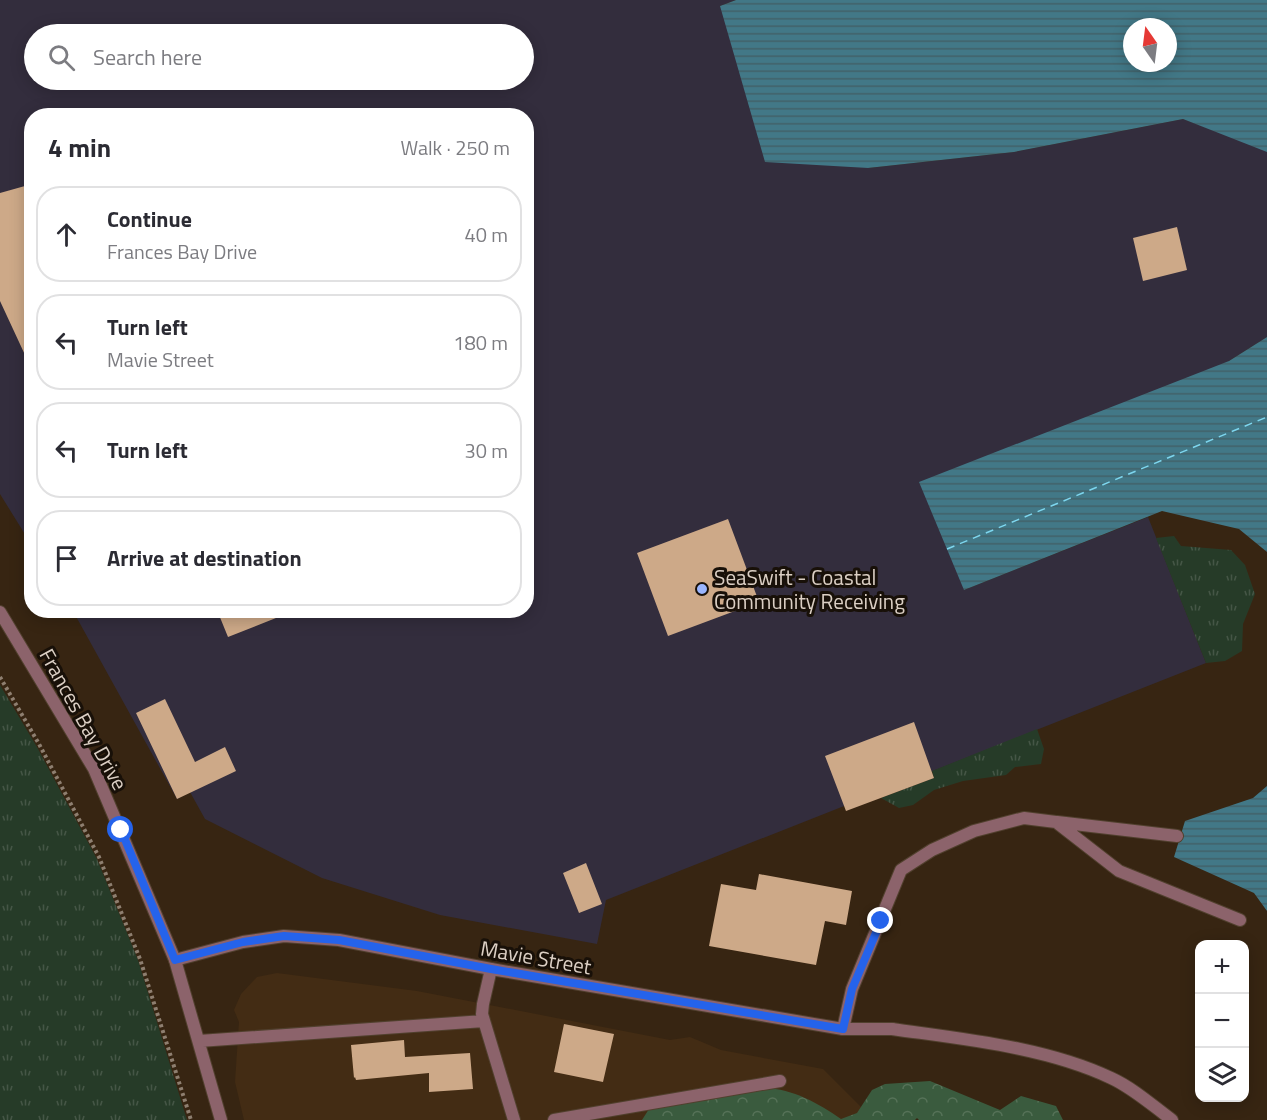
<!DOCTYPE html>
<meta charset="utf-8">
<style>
:root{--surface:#fff;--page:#f7f7f7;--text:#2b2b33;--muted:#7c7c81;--line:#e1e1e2}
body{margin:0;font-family:"Titillium Web",sans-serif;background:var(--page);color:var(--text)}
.controls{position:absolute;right:18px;bottom:18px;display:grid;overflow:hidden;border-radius:12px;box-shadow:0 3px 15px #0003}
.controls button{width:54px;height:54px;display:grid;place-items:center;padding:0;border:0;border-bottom:2px solid var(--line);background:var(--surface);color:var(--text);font:30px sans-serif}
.compass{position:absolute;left:1123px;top:18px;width:54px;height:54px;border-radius:50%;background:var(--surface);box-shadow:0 3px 15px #0003;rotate:346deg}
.stop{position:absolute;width:18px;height:18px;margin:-14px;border:4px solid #2563eb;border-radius:50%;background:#fff}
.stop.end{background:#2563eb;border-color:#fff;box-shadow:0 2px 6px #0008}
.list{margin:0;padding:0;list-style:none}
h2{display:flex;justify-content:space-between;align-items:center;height:78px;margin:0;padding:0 24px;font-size:26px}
h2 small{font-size:20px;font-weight:400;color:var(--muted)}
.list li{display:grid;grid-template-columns:39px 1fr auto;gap:18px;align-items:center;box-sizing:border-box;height:96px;margin:0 12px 12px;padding:0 12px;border:2px solid var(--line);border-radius:24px}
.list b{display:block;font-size:22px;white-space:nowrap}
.list p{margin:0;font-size:20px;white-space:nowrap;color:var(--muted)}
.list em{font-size:20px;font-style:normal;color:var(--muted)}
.icon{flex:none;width:33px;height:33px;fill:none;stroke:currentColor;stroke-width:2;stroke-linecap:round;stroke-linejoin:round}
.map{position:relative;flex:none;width:1267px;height:1120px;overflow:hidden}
.search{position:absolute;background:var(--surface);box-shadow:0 3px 15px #0003;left:24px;top:24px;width:510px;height:66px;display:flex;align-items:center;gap:15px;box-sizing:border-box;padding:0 21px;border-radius:33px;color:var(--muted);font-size:22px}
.panel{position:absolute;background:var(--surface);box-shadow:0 3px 15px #0003;left:24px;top:108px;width:510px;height:510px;border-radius:24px}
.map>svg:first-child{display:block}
.commercial{fill:#332d3d;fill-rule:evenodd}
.built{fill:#432c14}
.grass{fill:url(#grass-tufts)}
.forest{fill:url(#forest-crowns)}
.water{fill:url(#water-rules);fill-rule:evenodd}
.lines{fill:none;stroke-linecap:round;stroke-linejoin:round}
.ferry{stroke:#7dd6ee;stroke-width:1.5;stroke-dasharray:8 6;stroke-linecap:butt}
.building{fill:#cda988}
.lane-casing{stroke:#51402e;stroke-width:14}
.street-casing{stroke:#51402e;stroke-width:14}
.path{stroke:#8e7f70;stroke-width:4;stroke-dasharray:3 3;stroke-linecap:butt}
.lane{stroke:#8c636b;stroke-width:12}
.street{stroke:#8c636b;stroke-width:12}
.route{stroke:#2563eb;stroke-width:8}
.poi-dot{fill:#9ab5fd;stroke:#181008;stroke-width:2}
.labels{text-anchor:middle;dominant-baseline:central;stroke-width:6;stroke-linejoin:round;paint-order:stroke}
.poi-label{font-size:21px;fill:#dbcfc4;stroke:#181008;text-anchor:start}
.street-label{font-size:21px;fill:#dbcfc4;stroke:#181008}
</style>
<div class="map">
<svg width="1267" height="1120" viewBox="0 0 1267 1120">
<defs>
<pattern id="grass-tufts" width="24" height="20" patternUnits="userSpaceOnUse" patternTransform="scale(1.5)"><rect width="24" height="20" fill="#263b28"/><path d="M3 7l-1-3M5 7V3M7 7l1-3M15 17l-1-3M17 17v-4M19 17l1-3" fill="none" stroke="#455646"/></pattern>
<pattern id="forest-crowns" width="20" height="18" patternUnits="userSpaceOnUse" patternTransform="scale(1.5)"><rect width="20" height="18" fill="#3a5b3e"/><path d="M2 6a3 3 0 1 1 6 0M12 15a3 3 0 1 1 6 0" fill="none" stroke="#567258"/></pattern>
<pattern id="water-rules" width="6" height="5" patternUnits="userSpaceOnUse" patternTransform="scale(1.5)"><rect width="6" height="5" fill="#427887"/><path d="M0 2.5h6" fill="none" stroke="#426169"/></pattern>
</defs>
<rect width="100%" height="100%" fill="#372512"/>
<path class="commercial" d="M0,0H736L720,6L868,168L1014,152L1183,119L1265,149L1267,152V337L1229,361L964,590L1148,517L1206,663L606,900L597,944L440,915L322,878L205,819L190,792L177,799L73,611L526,610V116H32L31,544L0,494ZM34,34H524V80H34Z"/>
<path class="built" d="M277,973L417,991L670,1040L690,1037L721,1050L823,1069L874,1120H244L235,1082L239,1022L234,1010L241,994L257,977Z"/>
<path class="grass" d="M1174,536L1181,546L1231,550L1245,565L1255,594L1243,624L1242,651L1225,661L1206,663L1156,538Z
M0,685L37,747L97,859L138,960L187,1120H0Z
M1037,729L1044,749L1041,764L1015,767L1006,775L963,781L934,790L913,805L899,808L881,798L934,778L932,771Z"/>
<path class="forest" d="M930,1081L1000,1110L1021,1096L1056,1106L1063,1120H919L917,1118L915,1120H642L649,1109L765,1088C793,1089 818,1103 841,1119L857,1113L872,1090L885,1084Z"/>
<path class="water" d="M736,0H1267V152L1183,119L1014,152L868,168L765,162L720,6ZM1132,27H1168V63H1132Z
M1267,337V552L1239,529L1162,511L964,590L919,482L1229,361Z
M1267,786V911L1254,893L1174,857L1185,821L1253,798Z"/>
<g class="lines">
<path class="ferry" d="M947,549L1267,417"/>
</g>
<path class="building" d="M32,184V370L0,301V193Z
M1177,227L1187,270L1143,281L1133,238Z
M728,519L759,602L668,636L637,553Z
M217,610H291V612L228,637Z
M165,699L195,762L225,747L236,771L177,799L136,713Z
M914,722L934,778L846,811L825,756Z
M586,863L602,904L579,913L563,873Z
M759,874L852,891L846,925L825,921L816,965L709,946L721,884L756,890Z
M564,1024L614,1034L603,1082L554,1072Z
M404,1040L405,1057L470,1053L473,1089L429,1092V1073L356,1080L355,1077L354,1078L351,1045Z"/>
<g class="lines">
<defs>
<path id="lane" d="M0,612L94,769L175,960L221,1120
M1057,822L1177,836
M491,969L483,1004L482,1014L514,1120
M843,1029L852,989L901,870L932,850L974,831L1024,818L1056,822L1119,871L1240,920
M892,1029C962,1039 1046,1047 1111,1078C1133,1088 1153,1106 1172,1120
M199,1041L484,1021
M554,1120L780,1081"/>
<path id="street" d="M175,960L243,942L284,936L339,940L491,969L843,1029H892"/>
</defs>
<use href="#lane" class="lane-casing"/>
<use href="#street" class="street-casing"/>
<path class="path" d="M0,677L39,744L99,857L140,959L191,1120"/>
<use href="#lane" class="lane"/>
<use href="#street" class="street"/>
</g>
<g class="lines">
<path class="route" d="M121,830L175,960L243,942L284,936L339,940L491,969L843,1029L852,989L881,921"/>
</g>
<circle class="poi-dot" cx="702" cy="589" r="6"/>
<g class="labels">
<g class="poi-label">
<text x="714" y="577">SeaSwift - Coastal<tspan x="714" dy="24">Community Receiving</tspan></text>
</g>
<g class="street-label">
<text transform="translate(84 719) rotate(61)">Frances Bay Drive</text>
<text transform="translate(536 957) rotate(10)">Mavie Street</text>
</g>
</g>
</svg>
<div class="controls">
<button>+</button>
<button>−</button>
<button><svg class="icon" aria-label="layers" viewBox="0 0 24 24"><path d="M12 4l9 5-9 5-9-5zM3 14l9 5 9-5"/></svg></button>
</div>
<svg class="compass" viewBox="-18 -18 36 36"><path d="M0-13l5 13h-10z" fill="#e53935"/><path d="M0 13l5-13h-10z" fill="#7c7c81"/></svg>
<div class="stop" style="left:121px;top:830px"></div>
<div class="stop end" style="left:881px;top:921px"></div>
<div class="search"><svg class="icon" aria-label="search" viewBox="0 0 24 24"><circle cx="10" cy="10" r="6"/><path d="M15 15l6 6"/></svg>Search here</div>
<section class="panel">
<h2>4 min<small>Walk · 250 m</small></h2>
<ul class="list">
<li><svg class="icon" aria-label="ahead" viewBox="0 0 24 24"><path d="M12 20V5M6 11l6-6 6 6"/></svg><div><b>Continue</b><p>Frances Bay Drive</p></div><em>40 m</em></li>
<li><svg class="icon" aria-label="left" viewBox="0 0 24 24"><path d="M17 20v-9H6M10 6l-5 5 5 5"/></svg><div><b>Turn left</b><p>Mavie Street</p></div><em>180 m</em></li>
<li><svg class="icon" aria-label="left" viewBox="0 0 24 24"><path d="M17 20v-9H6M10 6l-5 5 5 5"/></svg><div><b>Turn left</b></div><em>30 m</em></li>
<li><svg class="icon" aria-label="arrive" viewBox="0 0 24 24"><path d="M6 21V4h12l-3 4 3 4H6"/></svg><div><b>Arrive at destination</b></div></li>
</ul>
</section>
</div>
